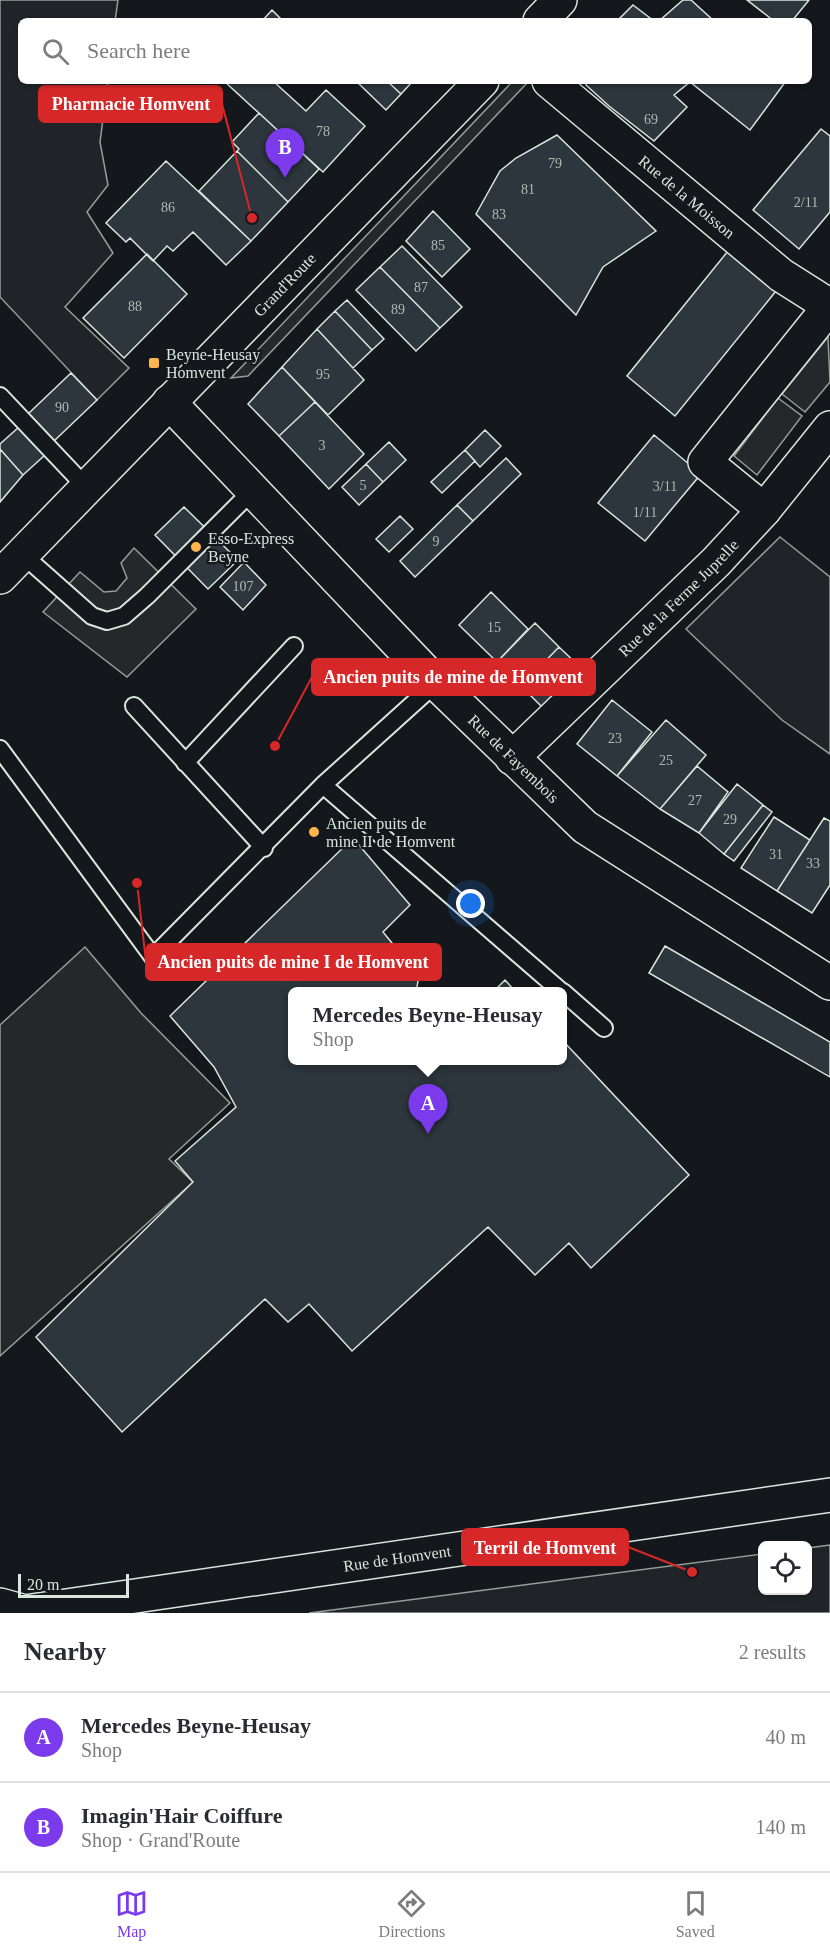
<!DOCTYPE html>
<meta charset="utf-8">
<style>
:root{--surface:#fff;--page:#f7f7f7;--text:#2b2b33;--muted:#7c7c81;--line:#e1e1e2;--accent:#7c3aed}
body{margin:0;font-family:"Times New Roman",serif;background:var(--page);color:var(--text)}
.controls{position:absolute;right:18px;bottom:18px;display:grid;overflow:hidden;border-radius:9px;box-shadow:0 2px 4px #0004}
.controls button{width:54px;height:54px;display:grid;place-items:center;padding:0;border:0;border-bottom:2px solid var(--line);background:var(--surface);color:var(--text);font:30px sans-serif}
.scale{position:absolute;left:18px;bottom:15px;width:111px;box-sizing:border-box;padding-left:6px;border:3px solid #d8e6dc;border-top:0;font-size:16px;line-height:21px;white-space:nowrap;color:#d8e6dc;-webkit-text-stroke:4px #14181c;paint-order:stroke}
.you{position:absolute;left:471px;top:904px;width:21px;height:21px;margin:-15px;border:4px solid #fff;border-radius:50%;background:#1a73e8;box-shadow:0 0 0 9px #1a73e833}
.badge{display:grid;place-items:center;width:39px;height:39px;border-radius:50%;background:var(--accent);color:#fff;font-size:20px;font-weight:700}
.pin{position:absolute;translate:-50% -50px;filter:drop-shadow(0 2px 3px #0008)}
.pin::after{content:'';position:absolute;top:32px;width:21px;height:18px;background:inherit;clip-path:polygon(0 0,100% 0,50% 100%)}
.popup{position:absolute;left:288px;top:987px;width:279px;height:78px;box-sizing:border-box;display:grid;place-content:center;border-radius:9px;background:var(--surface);filter:drop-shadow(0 2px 4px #0005);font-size:20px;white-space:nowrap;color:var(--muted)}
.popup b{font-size:22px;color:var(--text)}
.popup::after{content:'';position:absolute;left:50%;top:100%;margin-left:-12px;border:12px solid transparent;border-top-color:var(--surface)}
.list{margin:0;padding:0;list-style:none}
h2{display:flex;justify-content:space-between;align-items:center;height:78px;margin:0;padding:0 24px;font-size:26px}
h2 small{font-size:20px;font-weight:400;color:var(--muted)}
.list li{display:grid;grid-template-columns:39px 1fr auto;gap:18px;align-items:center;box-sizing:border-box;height:90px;padding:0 24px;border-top:2px solid var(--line)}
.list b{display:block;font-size:22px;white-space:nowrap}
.list p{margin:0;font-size:20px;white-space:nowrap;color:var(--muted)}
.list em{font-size:20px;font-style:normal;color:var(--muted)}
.icon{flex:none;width:33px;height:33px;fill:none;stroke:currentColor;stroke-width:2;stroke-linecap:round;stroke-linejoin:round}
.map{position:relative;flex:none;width:830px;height:1613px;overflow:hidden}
.search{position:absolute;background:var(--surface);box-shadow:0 2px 4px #0004;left:18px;right:18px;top:18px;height:66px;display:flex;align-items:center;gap:15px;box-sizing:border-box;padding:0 21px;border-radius:9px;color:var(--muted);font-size:22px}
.sheet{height:258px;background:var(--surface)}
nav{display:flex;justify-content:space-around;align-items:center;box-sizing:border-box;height:84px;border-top:2px solid var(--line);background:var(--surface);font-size:16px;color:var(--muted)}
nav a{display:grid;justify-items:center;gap:3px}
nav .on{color:var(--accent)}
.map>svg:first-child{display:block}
.green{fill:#202428;stroke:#939e99;stroke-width:1.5}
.parking{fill:#24282b;stroke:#939e99;stroke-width:1.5}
.building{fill:#2c363c;stroke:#d8e6dc;stroke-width:1.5}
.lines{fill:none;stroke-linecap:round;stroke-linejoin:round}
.lane-casing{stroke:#d8e6dc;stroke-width:20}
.street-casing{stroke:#d8e6dc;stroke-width:36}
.primary-casing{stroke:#d8e6dc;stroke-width:36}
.lane{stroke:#14181c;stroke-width:16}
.street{stroke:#14181c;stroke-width:33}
.primary{stroke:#14181c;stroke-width:33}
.poi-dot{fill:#ffb74d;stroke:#14181c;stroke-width:2}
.labels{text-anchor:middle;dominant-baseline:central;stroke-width:4.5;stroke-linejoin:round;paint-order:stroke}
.number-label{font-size:14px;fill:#adbab4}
.street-label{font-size:16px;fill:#d8e6dc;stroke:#14181c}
.poi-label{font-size:16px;fill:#d8e6dc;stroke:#14181c;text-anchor:start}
.leader{fill:none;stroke:#d62828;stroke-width:2}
.callout-dot{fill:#d62828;stroke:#14181c;stroke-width:2}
.callout{fill:#d62828;stroke:#d62828;stroke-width:2}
.callout-label{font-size:18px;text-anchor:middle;font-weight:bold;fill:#fff}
</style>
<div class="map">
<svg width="830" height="1613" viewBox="0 0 830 1613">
<rect width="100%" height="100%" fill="#14181c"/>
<path class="green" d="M0,0H118L115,21H21V81H108L100,142L108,185L87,212L113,253L65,307L129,368L97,400L0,297Z
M780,537L830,577V754L782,720L686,629Z
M830,1545V1613H309L762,1554V1590H808V1548Z"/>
<path class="parking" d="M513,81H529L248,376L231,378Z
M828,337L830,382L805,412L782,394Z
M778,398L802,416L757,475L734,456Z
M134,548L196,609L127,677L43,612L80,572L104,592L116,591L127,578L121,563Z
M85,947L141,1013L230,1103L169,1159L193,1182L0,1356V1025Z"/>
<path class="building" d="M683,0H691L714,21H659Z
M747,0H809L792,21H774Z
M633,5L654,21H617Z
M272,10L283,21H262Z
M224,81H273L306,111L326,90L365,126L323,172Z
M356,81H387L401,94L386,110Z
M387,81H413L401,94Z
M586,81H786L750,130L690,82L674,95L687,107L654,141L609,106L586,85Z
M259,113L319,169L288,202L237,151L239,149L232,142Z
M821,129L830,136V212L799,249L753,210Z
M557,135L656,231L603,267L576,315L476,214L500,171L516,158Z
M237,151L288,202L251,241L199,191Z
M166,161L251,241L226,265L193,232L173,251L167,246L153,261L130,238L126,242L106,223Z
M433,211L470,249L442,277L406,241Z
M402,246L462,307L440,328L380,267Z
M728,251L776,291L675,416L627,376Z
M147,254L187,294L124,358L83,318Z
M380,267L440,328L416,351L356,290Z
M347,300L384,339L372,350L335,311Z
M335,311L372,350L353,368L317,329Z
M317,329L364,380L328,415L282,367Z
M282,367L315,402L279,436L248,404Z
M71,373L97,400L54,441L28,414Z
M315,402L364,454L329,489L279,436Z
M19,427L45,455L23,475L0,449V444Z
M485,430L501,446L480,467L465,450Z
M654,435L701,474L645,541L598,503Z
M389,442L406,460L383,482L366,464Z
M0,449L23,475L0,502Z
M465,450L475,461L442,493L431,482Z
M506,458L521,474L473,521L457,505Z
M366,464L383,482L359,505L342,487Z
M457,505L473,521L415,577L400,561Z
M184,507L238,560L208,589L155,535Z
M400,516L413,529L389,552L376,539Z
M244,562L266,585L243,610L220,587Z
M491,592L528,629L497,662L459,625Z
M535,623L559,647L521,686L497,662Z
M559,647L581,668L542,707L521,686Z
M612,700L652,732L617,776L577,744Z
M666,720L706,755L660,809L617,776Z
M697,766L728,792L699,833L660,809Z
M737,784L763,805L724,854L699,833Z
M763,805L772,812L734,861L724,854Z
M774,817L810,840L777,891L741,868Z
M824,818L830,821V885L812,913L777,891Z
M353,838L410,905L383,932L419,976L416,992H293V1060H563V1041L689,1175L591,1268L569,1243L535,1275L488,1227L352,1351L309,1304L288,1322L265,1299L122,1432L36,1337L193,1182L175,1161L236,1107L214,1067L170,1016Z
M665,946L830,1042V1077L649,973Z
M505,980L516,992H493Z"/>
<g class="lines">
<defs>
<path id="lane" d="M0,396L86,487
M22,554L92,616L107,621L124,616L147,596L254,489
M134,706L264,848
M0,749L153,957L323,785L436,683
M185,763L294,646
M323,785L562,992
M563,992L604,1028"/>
<g id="street">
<path id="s1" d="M549,81L781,275L830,306"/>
<path id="s2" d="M169,402L436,683L585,827L830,983"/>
<path d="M764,510L705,462L830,306"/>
<path id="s3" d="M512,758L716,562L764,510L830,428"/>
<path id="s4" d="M0,1605L25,1612L830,1495"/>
</g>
<g id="primary">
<path d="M540,21L560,0"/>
<path id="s5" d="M0,577L482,81"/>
</g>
</defs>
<use href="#lane" class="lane-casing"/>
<use href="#street" class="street-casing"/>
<use href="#primary" class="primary-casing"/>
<use href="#lane" class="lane"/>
<use href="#street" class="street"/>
<use href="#primary" class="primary"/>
</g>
<g class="poi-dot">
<rect x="148" y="357" width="12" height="12" rx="3"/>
<circle cx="196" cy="547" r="6"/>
<circle cx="314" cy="832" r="6"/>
</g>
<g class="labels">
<g class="number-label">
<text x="651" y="119">69</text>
<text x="323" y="131">78</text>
<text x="555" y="163">79</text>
<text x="528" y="189">81</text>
<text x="806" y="202">2/11</text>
<text x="168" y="207">86</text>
<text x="499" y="214">83</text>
<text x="438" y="245">85</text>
<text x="421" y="287">87</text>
<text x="135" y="306">88</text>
<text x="398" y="309">89</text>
<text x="323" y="374">95</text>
<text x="62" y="407">90</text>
<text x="322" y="445">3</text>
<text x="363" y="485">5</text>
<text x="665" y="486">3/11</text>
<text x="645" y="512">1/11</text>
<text x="436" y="541">9</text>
<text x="243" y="586">107</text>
<text x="494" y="627">15</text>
<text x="615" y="738">23</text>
<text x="666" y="760">25</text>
<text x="695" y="800">27</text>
<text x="730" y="819">29</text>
<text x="776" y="854">31</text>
<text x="813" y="863">33</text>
</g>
<g class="street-label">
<text stroke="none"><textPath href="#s1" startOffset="180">Rue de la Moisson</textPath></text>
<text stroke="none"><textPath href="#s5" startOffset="408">Grand'Route</textPath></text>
<text stroke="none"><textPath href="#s3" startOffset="231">Rue de la Ferme Juprelle</textPath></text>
<text stroke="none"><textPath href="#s2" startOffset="496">Rue de Fayembois</textPath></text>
<text stroke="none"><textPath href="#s4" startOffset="402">Rue de Homvent</textPath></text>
</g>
<g class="poi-label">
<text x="166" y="354">Beyne-Heusay<tspan x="166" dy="18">Homvent</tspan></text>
<text x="208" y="538">Esso-Express<tspan x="208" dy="18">Beyne</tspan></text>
<text x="326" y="823">Ancien puits de<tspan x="326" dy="18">mine II de Homvent</tspan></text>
</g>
</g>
<path class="leader" d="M252 218L222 104M275 746L312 677M137 883L146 962M692 1572L628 1547"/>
<g class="callout-dot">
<circle cx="252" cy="218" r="6"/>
<circle cx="275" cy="746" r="6"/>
<circle cx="137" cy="883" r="6"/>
<circle cx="692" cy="1572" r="6"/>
</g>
<g class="callout">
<rect x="39" y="86" width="183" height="36" rx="6"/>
<rect x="312" y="659" width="283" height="36" rx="6"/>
<rect x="146" y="944" width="295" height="36" rx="6"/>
<rect x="462" y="1529" width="166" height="36" rx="6"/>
</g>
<g class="callout-label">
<text x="131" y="110">Pharmacie Homvent</text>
<text x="453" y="683">Ancien puits de mine de Homvent</text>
<text x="293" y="968">Ancien puits de mine I de Homvent</text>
<text x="545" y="1554">Terril de Homvent</text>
</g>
</svg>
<div class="controls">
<button><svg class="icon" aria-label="locate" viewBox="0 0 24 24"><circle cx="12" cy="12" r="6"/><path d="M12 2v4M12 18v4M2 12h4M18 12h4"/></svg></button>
</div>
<div class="scale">20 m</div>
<div class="you"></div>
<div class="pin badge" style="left:428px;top:1134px">A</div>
<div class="popup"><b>Mercedes Beyne-Heusay</b>Shop</div>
<div class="pin badge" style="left:285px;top:178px">B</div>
<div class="search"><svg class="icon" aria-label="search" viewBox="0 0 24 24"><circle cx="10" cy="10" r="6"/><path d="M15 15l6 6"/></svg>Search here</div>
</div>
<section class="sheet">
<h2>Nearby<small>2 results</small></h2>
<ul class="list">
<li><span class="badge">A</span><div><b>Mercedes Beyne-Heusay</b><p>Shop</p></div><em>40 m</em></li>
<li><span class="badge">B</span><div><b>Imagin'Hair Coiffure</b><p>Shop · Grand'Route</p></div><em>140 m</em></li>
</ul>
</section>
<nav>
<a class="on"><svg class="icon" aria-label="map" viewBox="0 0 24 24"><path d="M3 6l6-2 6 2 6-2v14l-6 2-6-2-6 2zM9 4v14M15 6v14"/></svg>Map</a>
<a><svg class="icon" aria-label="directions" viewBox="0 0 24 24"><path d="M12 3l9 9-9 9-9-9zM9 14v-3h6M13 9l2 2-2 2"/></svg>Directions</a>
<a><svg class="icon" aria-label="saved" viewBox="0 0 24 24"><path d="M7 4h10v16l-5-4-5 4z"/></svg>Saved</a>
</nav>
